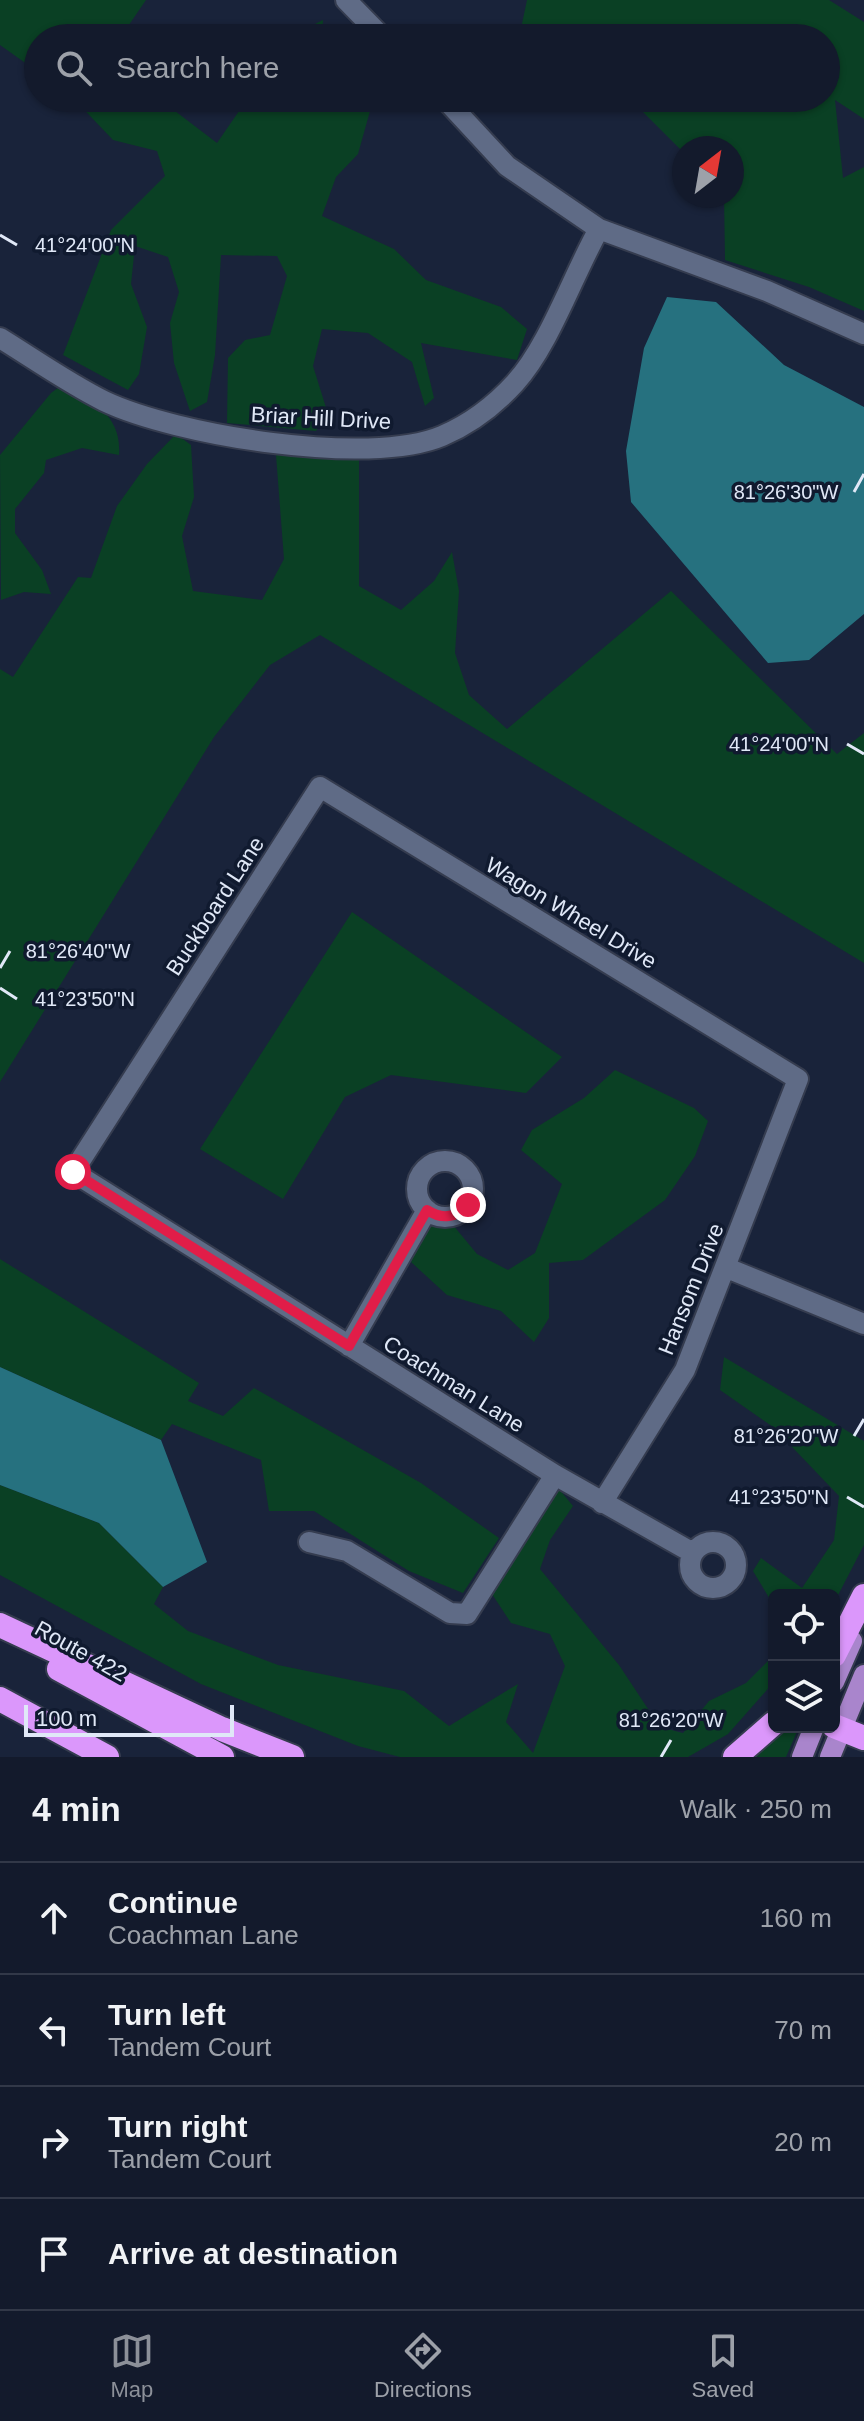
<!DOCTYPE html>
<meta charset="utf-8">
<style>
:root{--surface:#131a2c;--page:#202738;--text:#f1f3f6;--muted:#9da1a9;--line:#323848;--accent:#8c9099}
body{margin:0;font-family:Helvetica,sans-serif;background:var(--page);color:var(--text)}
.controls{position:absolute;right:24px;bottom:24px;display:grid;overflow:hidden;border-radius:12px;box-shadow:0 2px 6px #0004}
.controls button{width:72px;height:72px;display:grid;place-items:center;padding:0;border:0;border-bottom:2px solid var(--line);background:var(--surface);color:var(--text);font:40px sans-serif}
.compass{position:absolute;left:672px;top:136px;width:72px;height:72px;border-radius:50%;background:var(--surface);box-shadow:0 2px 6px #0004;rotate:31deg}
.scale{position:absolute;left:24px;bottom:20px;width:210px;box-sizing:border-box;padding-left:8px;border:4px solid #e0e8f7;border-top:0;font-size:22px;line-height:28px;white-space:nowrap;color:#e0e8f7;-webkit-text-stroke:6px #101a2f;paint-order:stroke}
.stop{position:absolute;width:24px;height:24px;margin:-18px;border:6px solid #e11d48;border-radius:50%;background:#fff}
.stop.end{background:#e11d48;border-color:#fff;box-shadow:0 2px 8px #0008}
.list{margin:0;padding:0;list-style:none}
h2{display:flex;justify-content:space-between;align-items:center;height:104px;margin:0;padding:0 32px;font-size:34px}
h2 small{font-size:26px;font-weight:400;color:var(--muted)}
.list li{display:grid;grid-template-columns:52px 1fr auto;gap:24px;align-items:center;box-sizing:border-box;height:112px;padding:0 32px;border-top:2px solid var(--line)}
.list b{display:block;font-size:30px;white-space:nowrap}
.list p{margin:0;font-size:26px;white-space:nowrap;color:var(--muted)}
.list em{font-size:26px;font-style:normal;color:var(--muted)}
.icon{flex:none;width:44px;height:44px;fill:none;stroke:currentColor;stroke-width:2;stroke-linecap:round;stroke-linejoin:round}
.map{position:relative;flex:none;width:864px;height:1757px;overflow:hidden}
.search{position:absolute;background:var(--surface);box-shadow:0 2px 6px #0004;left:24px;right:24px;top:24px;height:88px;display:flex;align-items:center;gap:20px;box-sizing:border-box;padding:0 28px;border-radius:44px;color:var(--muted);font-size:30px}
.sheet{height:552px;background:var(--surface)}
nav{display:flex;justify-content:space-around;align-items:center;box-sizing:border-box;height:112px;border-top:2px solid var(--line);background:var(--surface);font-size:22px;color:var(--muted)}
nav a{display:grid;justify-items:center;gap:4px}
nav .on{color:var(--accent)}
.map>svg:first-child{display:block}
.green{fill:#0a4024}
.water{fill:#26717f}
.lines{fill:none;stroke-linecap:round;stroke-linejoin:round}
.minor-casing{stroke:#353c4f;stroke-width:24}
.major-casing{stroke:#353c4f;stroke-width:24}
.highway-casing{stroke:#353c4f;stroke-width:28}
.minor{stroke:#5f6b86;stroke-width:20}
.major{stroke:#a985cc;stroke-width:20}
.highway{stroke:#db97fb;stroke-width:24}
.route{stroke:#e11d48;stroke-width:10}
.ticks{fill:none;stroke:#e0e8f7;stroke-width:3}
.labels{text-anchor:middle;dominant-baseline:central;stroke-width:7;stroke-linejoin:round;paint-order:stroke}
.street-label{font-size:22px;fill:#e0e8f7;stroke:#101a2f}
.ticks-label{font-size:20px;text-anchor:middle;fill:#e0e8f7;stroke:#101a2f;stroke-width:7;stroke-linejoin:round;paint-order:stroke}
</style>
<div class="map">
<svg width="864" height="1757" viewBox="0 0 864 1757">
<rect width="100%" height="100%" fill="#19233a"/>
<path class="green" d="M0,0H146L120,38H38V72L0,45Z
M527,0H829L864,22V119L835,100L843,178L864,167V311L809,287L725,260L724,196H732V148H684V153L629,98H826V38H519Z
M323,20L322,38H292L295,34Z
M73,98H158L217,143L248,98H317V104L370,111L358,154L336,177L322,216L394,249L426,280L501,307L527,329L517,360L421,343L434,398L425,406L412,362L368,333L322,329L313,366L328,414L316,431L227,423L228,358L245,340L270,335L287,276L277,256L221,255L215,355L207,402L190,411L174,363L170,323L179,292L168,257L135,246L131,284L147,327L139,374L128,390L63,355L111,230L165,176L157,151L113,140Z
M66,382C94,403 122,416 119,455L82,448L46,460L44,473L15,509V533L42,570L51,594L24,592L1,600L0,455L51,393Z
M176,434L191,445L194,497L182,536L193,591L262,600L284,559L275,442L359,448V586L401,610L434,581L452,552L459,591L455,653L469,695L507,729L671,591L837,754L864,733V963L320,635L270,665L214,737L0,1082V669L13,677L78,577L91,578L117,506L147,464Z
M352,912L562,1057L526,1093L391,1075L345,1097L283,1199L200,1149Z
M615,1070L694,1108L708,1121L695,1156L665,1200L583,1260L549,1263V1318L534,1342L501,1311L447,1295L411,1262L426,1226L453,1225L477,1254L508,1270L535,1253L562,1184L521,1150L532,1130L584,1098Z
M0,1259L199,1383L188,1401L223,1416L254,1388L421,1483L499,1538L463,1593L409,1571L314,1511H269L261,1460L172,1424L161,1440L0,1367Z
M724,1357L864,1441V1545L834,1603V1595H774V1606L753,1571L761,1558L802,1588L834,1540L839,1496L773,1427L720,1390Z
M0,1485L99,1523L163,1587L154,1604L188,1631L278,1665L404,1691L449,1726L518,1684L506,1722L533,1753L565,1666L550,1634L511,1623L492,1594L559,1489L573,1506L550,1540L540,1569L619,1665L660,1727L683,1733L709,1701L746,1683L774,1655V1682L728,1734L688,1757H400L358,1746L201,1684L0,1575Z
M775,1727H799L786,1757H739Z"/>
<path class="water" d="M667,297L716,302L784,365L864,407V614L809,660L768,663L631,502L626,451L644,348Z
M0,1367L161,1440L207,1562L163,1587L99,1523L0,1485Z"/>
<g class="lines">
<defs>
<path id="minor" d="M346,0L383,38
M444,98L507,166L599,229L767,291L864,334
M0,338C34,359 68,383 104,401C175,435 369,467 442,436C470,424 494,406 515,383C549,346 573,275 599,229
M417 1189a28 28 0 1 1 56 0a28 28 0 1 1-56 0Z
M727,1268L864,1324
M349,1346L427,1210
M602,1503L685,1370L798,1079L320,787L73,1172L555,1475L693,1553
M690 1565a23 23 0 1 1 46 0a23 23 0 1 1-46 0Z
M309,1542L347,1551L450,1613L467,1614L555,1475"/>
<path id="major" d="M834,1682L852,1641
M802,1757L814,1727
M830,1757L864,1675"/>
<path id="highway" d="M0,1625L222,1729L292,1757
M834,1655L864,1596
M59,1669L222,1757
M0,1699L107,1757
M834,1726L864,1738
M735,1757L774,1723"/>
</defs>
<use href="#minor" class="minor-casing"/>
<use href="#major" class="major-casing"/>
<use href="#highway" class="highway-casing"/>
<use href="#minor" class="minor"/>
<use href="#major" class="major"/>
<use href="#highway" class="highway"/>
</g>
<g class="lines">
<path class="route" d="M73,1172L349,1346L427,1210C442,1220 456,1218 468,1205"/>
</g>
<path class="ticks" d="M0,235L17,245M854,492L864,474M847,744L864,754M0,968L10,951M0,988L17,999M854,1436L864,1419M847,1497L864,1507M661,1757L671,1740"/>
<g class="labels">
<g class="street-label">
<text transform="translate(321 418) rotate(3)">Briar Hill Drive</text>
<text transform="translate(215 906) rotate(-57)">Buckboard Lane</text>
<text transform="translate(571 913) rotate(31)">Wagon Wheel Drive</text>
<text transform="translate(691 1289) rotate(-68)">Hansom Drive</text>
<text transform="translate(454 1384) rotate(32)">Coachman Lane</text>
<text transform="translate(81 1651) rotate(29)">Route 422</text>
</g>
</g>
<g class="ticks-label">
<text x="85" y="252">41°24'00"N</text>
<text x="786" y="499">81°26'30"W</text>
<text x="779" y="751">41°24'00"N</text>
<text x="78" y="958">81°26'40"W</text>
<text x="85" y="1006">41°23'50"N</text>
<text x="786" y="1443">81°26'20"W</text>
<text x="779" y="1504">41°23'50"N</text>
<text x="671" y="1727">81°26'20"W</text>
</g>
</svg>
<div class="controls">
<button><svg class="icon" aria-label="locate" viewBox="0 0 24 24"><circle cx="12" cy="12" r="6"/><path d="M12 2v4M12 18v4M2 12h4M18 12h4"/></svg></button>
<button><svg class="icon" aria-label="layers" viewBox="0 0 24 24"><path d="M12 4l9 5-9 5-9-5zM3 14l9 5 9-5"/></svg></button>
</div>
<svg class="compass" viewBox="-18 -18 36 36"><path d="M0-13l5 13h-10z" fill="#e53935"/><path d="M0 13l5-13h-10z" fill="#9da1a9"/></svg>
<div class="scale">100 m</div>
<div class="stop" style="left:73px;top:1172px"></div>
<div class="stop end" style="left:468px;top:1205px"></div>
<div class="search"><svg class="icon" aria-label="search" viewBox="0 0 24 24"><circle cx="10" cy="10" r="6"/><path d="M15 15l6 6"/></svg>Search here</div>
</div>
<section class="sheet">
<h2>4 min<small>Walk · 250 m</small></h2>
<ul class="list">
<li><svg class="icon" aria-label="ahead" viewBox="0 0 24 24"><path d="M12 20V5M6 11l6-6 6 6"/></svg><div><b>Continue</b><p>Coachman Lane</p></div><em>160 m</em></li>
<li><svg class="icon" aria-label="left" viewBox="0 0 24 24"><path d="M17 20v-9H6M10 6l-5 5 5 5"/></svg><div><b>Turn left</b><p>Tandem Court</p></div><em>70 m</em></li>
<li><svg class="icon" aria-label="right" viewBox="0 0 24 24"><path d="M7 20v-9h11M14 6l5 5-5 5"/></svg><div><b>Turn right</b><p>Tandem Court</p></div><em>20 m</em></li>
<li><svg class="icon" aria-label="arrive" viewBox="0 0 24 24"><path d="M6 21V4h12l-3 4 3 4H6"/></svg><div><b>Arrive at destination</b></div></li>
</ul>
</section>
<nav>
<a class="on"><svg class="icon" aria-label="map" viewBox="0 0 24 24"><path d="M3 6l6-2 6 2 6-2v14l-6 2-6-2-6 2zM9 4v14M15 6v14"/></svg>Map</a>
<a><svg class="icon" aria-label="directions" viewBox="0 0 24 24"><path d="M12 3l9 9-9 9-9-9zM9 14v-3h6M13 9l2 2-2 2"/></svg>Directions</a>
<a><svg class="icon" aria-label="saved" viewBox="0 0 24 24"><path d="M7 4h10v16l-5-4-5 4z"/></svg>Saved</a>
</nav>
